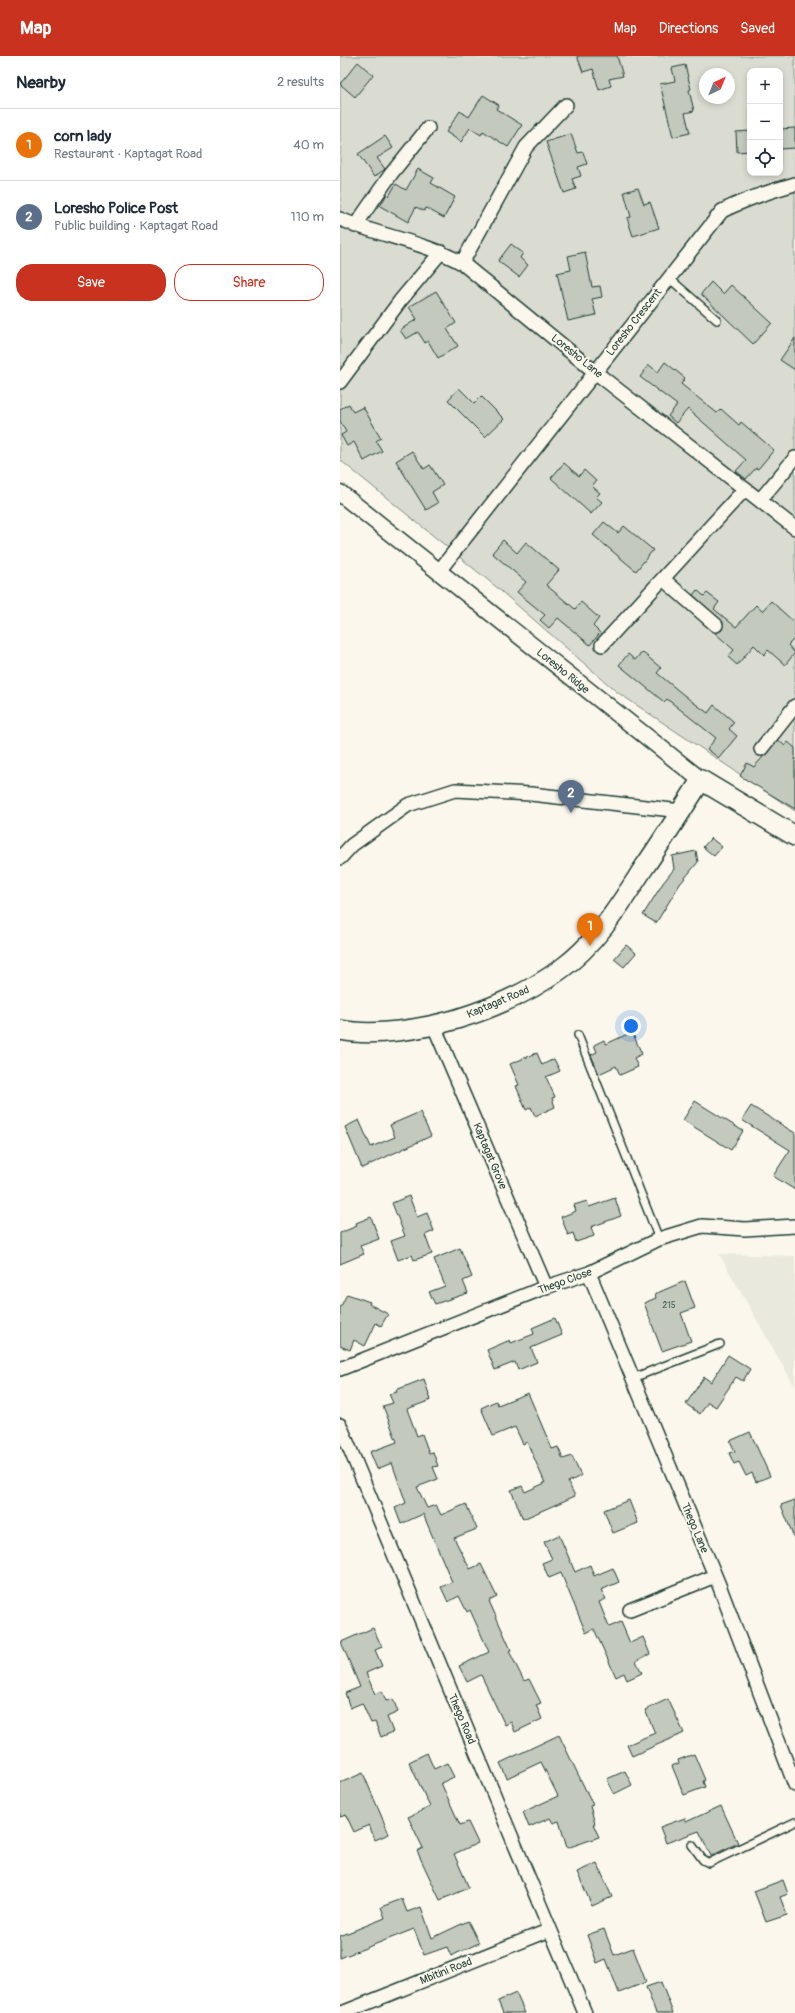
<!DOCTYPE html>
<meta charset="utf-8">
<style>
:root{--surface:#fff;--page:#f2f2f3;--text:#1f2937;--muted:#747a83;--line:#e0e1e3;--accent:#c8321e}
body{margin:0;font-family:Pangolin,sans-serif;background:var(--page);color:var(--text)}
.controls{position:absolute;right:12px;top:12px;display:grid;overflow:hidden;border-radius:8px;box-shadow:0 2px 6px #0003}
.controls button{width:36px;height:36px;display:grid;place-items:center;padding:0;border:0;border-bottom:1px solid var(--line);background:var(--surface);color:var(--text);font:20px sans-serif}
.compass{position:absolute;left:359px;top:12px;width:36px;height:36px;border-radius:50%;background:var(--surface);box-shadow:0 2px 6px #0003;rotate:43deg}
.you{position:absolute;left:291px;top:970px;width:14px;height:14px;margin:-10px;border:3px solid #fff;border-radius:50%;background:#1a73e8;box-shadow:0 0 0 6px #1a73e833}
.badge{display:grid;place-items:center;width:26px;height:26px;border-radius:50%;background:var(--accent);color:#fff;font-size:13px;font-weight:700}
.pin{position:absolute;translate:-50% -33px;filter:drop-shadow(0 1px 2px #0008)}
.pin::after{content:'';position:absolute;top:21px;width:14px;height:12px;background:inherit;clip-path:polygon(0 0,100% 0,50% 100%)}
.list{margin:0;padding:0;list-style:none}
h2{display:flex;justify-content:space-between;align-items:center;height:52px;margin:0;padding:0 16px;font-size:17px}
h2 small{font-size:13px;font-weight:400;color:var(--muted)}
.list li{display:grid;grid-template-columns:26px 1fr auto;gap:12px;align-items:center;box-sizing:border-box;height:72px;padding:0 16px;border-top:1px solid var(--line)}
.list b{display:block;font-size:15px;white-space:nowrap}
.list p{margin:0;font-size:13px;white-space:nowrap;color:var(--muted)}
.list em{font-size:13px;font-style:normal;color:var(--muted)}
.actions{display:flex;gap:8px;padding:12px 16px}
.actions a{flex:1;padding:9px 0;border:1px solid var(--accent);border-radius:16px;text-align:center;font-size:14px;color:var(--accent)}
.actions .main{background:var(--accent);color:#fff}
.icon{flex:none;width:22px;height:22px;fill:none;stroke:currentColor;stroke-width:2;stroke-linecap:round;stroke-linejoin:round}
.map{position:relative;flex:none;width:455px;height:1957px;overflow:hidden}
header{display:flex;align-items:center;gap:24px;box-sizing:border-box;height:56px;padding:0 20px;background:var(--accent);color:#fff}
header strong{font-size:19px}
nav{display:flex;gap:22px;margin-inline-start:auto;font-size:14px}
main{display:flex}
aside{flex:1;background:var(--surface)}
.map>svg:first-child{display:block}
.built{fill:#eae9de}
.green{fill:#dbdcd1;stroke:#7d8c82;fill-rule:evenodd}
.building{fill:#c4c9be;stroke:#1f3d34}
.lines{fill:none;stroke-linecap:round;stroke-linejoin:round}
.service-casing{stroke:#1f3d34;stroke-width:10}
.minor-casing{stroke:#1f3d34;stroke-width:16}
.tertiary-casing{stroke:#1f3d34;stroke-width:19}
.secondary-casing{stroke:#1f3d34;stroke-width:22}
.service{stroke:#fbf7ec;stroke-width:7}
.minor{stroke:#fbf7ec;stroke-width:13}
.tertiary{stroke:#fbf7ec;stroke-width:16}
.secondary{stroke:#fbf7ec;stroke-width:19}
.labels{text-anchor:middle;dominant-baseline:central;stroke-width:4;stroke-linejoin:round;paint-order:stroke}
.number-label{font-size:9px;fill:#486056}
.street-label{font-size:11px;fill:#1f3d34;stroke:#fbf7ec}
</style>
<header>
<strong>Map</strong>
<nav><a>Map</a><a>Directions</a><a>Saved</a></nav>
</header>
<main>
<aside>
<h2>Nearby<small>2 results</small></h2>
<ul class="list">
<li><span class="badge" style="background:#e8710a">1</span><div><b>corn lady</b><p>Restaurant · Kaptagat Road</p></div><em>40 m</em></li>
<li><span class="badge" style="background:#5c6f8a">2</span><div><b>Loresho Police Post</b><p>Public building · Kaptagat Road</p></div><em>110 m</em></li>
</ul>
<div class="actions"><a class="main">Save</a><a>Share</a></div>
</aside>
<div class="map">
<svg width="455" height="1957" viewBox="0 0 455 1957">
<rect width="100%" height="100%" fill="#fbf7ec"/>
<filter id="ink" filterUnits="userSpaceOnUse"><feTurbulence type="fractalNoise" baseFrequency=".025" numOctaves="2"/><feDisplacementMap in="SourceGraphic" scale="8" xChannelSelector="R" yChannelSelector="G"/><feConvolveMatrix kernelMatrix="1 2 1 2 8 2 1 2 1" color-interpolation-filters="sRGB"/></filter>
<g filter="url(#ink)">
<path class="built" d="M379,1198L455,1200V1331Z"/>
<path class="green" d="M0,0H455V755L277,636L154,529L0,404ZM410,15H440V117H410ZM365,18H389V42H365Z"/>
<path class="building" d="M237,0H277L283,20L269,23L271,30L259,34L253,13L243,16Z
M18,6L33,19L15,41L0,28Z
M345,9L351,33L349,34L354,55L345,57L350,77L333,81L320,28L335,25L332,12Z
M143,39L159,49L156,53L182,69L168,91L143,75L141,79L130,72L121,86L106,76L120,55L129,61Z
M455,72V92L440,93V73Z
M410,75V95L397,96L396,76Z
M231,78L238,97L243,96L247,108L238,111L241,120L232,123L236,133L224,137L206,86Z
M45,80L53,92L37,102L45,113L34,121L18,98Z
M78,113L94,122L91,127L115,141L104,162L86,152L84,155L76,151L68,166L40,150L47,138L49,140L56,128L66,134Z
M298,132L304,148L310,146L319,172L293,180L287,162L291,161L284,136Z
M171,188L183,197L180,202L188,209L179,221L158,205Z
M245,196L252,231L260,230L262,241L252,243L256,259L228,265L217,217L231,214L228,200Z
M371,226L383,238L391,229L432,267L413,288L361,238Z
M96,235L116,267L107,273L118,290L98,302L88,285L85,287L78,276L66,283L60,274L77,263L69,251Z
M455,282V314L440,304Z
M325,306L345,322L341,328L377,357L381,353L399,369L401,366L434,394L418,413L416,412L406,423L396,415L406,404L348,353L336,367L328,360L337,349L300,321L309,309L318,316Z
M119,332L134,347L141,340L164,363L145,381L108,344Z
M9,348L13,356L23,351L41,382L36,385L42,395L24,405L14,386L7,390L1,379L6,376L0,365V353Z
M72,395L84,413L90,409L103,429L92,436L98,447L86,454L56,405Z
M224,407L239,420L244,414L256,425L252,430L260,437L256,441L262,446L251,458L211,422Z
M264,466L278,477L284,470L313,494L296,515L253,479Z
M163,484L177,497L186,486L219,514L206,529L235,553L241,546L259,562L253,570L260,577L250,589L218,562L209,572L200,564L205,559L177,536L186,526L152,497Z
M357,534L364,540L367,537L379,546L374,553L396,571L416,549L422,555L431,545L455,567V582L448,589L455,597L445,609L428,594L424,599L414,589L397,609L388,601L394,594L375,577L382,574L383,566L353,539Z
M302,596L321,612L317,617L350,644L368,657L374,649L394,666L389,673L397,680L379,702L367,693L376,682L327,643L324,646L279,609L288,598L295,604Z
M438,684L445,690L448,686L455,692V753L400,720L407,707L414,711Z
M371,782L382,791L374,800L363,791Z
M356,795L358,806L340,828L316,867L303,859L323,827L334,813L332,800Z
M286,889L296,897L284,911L274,903Z
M292,976L302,998L294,1002L298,1011L280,1019L276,1010L259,1018L251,999L257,996L254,989L264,984L266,988Z
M197,997L202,1009L214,1003L220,1015L206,1021L215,1041L212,1042L215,1051L195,1060L191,1051L186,1054L176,1030L179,1029L170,1008Z
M355,1045L403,1075L391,1094L343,1064Z
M411,1050L455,1077V1134L433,1120L450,1094L402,1064Z
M80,1056L91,1080L22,1112L5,1071L19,1064L31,1091L55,1081L50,1069Z
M69,1140L77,1161L87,1157L94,1175L85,1179L92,1198L74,1204L72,1199L58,1204L51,1185L65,1180L52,1147Z
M275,1142L281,1160L251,1171L254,1180L236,1186L233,1177L228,1179L221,1161L236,1155L234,1149L247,1145L249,1151Z
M31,1161L39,1183L20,1190L24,1198L0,1208V1177L17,1170L16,1167Z
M120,1192L132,1221L123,1225L128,1237L95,1248L89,1236L105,1230L94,1203Z
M345,1225L355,1252L341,1257L351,1285L322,1295L304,1247L316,1242L315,1238Z
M7,1238L30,1246L29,1248L48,1258L41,1270L36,1267L25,1290L14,1284L10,1294L0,1290V1252Z
M215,1262L222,1279L191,1292L197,1306L178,1314L175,1306L155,1314L147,1294L170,1284L171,1287L194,1278L192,1272Z
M388,1299L410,1313L403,1325L396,1321L376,1351L368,1346L360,1358L346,1348L364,1321L371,1326Z
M84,1323L91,1344L67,1353L77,1380L82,1378L89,1397L93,1396L98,1410L93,1411L98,1423L77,1431L87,1452L96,1449L101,1459L126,1448L137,1473L114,1482L130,1513L141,1508L157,1541L149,1545L171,1594L169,1595L184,1625L189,1623L201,1647L196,1649L202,1663L175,1676L171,1666L165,1669L141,1619L127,1626L119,1610L149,1596L130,1554L127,1556L119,1540L108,1546L101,1531L112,1526L83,1458L61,1468L55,1452L66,1447L52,1407L37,1413L30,1396L57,1386L43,1350L53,1347L49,1338L57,1336L56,1334Z
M188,1337L212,1393L218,1391L223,1403L232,1400L241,1420L228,1426L235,1440L183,1463L171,1434L182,1430L185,1436L205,1427L187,1386L183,1388L175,1371L153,1380L141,1352L156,1345L158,1349Z
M410,1376L430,1420L416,1426L412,1417L406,1420L399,1406L394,1408L389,1397L395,1395L390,1385Z
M289,1444L298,1467L273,1477L264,1454Z
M455,1444V1484L441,1449Z
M219,1479L235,1516L250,1509L254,1520L273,1512L279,1526L261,1534L266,1543L259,1546L269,1571L281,1566L290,1587L303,1581L310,1598L296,1605L302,1617L287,1624L284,1617L276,1621L254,1573L246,1577L221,1517L209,1522L202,1507L212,1503L204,1486Z
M33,1572L42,1591L35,1594L42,1610L26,1617L35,1638L42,1635L46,1645L53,1643L58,1656L47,1661L53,1676L41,1681L35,1666L31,1667L22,1647L10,1652L5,1637L20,1631L1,1586Z
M328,1643L344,1677L292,1700L287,1689L315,1677L305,1654Z
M219,1679L253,1749L250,1750L255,1768H253L259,1781L227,1792L219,1765L213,1767L210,1762L189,1771L183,1756L218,1740L201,1706L167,1722L160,1707Z
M87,1697L94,1713L107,1707L114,1721L101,1727L120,1769L128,1766L138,1787L114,1798L129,1832L100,1844L77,1795L83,1792L68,1761L90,1751L69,1706Z
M354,1698L365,1724L363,1725L365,1731L344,1739L332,1710L339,1707L338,1704Z
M285,1715L292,1729L274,1738L267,1723Z
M23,1717L49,1778L35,1784L29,1769L14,1776L6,1759L0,1761V1727Z
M381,1750L398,1787L371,1800L359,1775L326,1787L320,1771L345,1762L346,1766Z
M257,1807L272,1841L252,1850L237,1816Z
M443,1824L448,1838L440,1841L447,1859L426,1866L414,1835Z
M62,1843L67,1856L81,1851L92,1882L128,1865L139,1887L111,1900L107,1891L84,1899L74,1873L0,1902V1880L45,1862L41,1851Z
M264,1873L274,1899L293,1892L306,1926L279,1937L266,1903L257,1907L247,1879Z
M321,1926L333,1957H316L306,1931Z
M176,1937L185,1957H163L158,1945Z"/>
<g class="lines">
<defs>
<path id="service" d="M329,222L377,264
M238,979L319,1183
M293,1322L380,1288
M352,1789L363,1804L369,1807L455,1766"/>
<path id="minor" d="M0,163C40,180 84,186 122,207L255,316L455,472
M15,170L51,118L88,72
M122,207L186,91L226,49
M0,326L60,245L101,196
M420,444L455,402
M99,515L382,155C406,143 430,135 455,128
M323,523L376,569
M262,589L404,434
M421,693L455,650
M0,802L12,789L68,749L115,734L191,738L341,755
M94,970L206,1231
M249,1217L379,1529L455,1729
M0,1313L206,1231L249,1217L319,1183L362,1170L405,1173L455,1170
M0,1369L245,1957
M290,1554L375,1520
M2,1957L210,1874"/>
<path id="tertiary" d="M0,437L361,724"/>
<path id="secondary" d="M0,974C34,981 84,973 117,963C153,952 190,936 221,913C257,887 279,850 303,813C323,784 342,754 361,724L455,780"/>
</defs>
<use href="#service" class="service-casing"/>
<use href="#minor" class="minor-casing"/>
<use href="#tertiary" class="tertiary-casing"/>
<use href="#secondary" class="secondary-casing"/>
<use href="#service" class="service"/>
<use href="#minor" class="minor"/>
<use href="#tertiary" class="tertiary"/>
<use href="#secondary" class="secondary"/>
</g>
</g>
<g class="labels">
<g class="number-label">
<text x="329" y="1249">215</text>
</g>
<g class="street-label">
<text transform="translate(294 266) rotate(-52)">Loresho Crescent</text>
<text transform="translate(237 300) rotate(39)">Loresho Lane</text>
<text transform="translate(223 615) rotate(39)">Loresho Ridge</text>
<text transform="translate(158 946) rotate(-23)">Kaptagat Road</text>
<text transform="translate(150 1100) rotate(67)">Kaptagat Grove</text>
<text transform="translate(225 1225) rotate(-20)">Thego Close</text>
<text transform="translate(355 1472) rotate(67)">Thego Lane</text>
<text transform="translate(122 1663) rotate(67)">Thego Road</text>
<text transform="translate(106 1915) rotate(-22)">Mbitini Road</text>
</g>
</g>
</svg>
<div class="controls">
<button>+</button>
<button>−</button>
<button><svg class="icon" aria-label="locate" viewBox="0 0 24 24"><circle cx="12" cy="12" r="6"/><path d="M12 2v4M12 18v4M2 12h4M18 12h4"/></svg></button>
</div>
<svg class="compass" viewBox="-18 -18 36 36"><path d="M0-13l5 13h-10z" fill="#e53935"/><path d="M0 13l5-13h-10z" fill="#747a83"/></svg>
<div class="you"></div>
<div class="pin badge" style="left:250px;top:890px;background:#e8710a">1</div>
<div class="pin badge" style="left:231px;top:757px;background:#5c6f8a">2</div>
</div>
</main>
